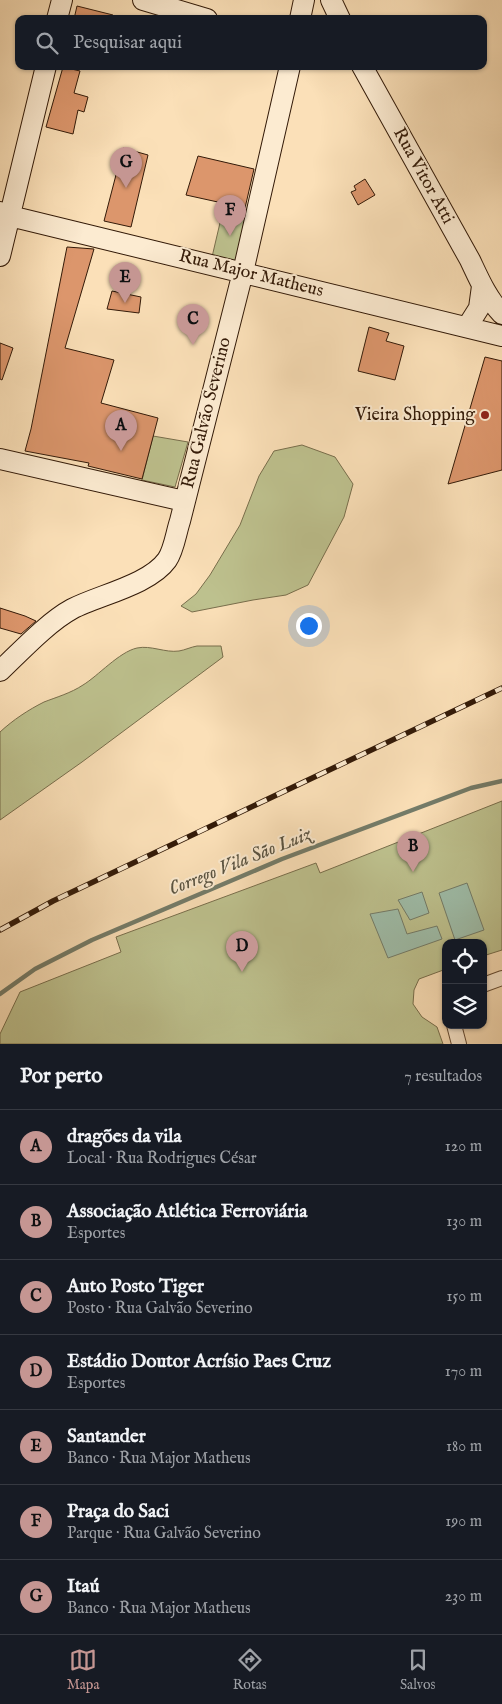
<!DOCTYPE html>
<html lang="pt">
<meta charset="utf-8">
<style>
:root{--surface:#171b24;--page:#242831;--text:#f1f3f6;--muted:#9ea1a6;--line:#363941;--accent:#c59692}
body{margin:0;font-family:"IM FELL English",serif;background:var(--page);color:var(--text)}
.controls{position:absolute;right:15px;bottom:15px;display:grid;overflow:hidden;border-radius:10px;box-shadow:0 1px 4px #0004}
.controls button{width:45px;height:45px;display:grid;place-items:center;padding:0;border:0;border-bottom:1px solid var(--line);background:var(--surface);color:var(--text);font:25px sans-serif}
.you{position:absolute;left:308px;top:625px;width:18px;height:18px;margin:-12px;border:4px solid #fff;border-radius:50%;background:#1a73e8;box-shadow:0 0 0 8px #1a73e833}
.badge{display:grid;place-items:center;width:32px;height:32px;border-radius:50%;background:var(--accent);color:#111;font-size:16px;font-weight:700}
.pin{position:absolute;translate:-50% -41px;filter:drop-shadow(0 1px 2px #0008)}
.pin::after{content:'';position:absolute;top:26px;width:18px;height:15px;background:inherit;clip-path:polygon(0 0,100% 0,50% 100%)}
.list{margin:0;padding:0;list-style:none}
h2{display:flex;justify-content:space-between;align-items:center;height:65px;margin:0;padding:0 20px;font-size:21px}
h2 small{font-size:16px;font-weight:400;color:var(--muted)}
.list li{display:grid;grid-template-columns:32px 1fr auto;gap:15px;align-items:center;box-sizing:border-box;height:75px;padding:0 20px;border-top:1px solid var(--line)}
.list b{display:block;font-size:19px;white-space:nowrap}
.list p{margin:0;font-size:16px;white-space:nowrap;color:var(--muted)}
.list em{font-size:16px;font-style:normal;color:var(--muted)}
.icon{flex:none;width:28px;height:28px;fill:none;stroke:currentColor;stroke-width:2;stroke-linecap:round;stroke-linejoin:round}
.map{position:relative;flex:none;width:502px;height:1044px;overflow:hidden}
.search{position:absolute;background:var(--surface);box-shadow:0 1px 4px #0004;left:15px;right:15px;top:15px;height:55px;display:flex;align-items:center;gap:12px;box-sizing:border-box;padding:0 18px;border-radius:10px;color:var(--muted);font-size:19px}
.sheet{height:590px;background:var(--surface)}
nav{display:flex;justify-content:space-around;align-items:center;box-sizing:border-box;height:70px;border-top:1px solid var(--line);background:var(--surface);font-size:14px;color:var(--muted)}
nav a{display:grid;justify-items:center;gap:2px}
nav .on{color:var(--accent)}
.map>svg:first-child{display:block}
.green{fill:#bec28f;stroke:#786e4c}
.water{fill:#9fbeaa;stroke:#747c69}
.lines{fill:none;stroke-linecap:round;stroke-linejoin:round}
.stream{stroke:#747c69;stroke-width:4.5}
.building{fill:#dc966c;stroke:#331a08}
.street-casing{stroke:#654c34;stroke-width:16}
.secondary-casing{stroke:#331a08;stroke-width:22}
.street{stroke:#fcebd1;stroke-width:14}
.secondary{stroke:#fcebd1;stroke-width:20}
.rail-casing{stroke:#331a08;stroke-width:5.5}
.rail{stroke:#fcebd1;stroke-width:4;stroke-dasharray:11;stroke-linecap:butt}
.poi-dot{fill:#8f2418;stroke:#fcebd1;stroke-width:2}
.labels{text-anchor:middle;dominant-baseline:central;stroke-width:4;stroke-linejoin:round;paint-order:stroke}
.street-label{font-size:18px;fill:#331a08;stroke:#fcebd1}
.poi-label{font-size:18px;fill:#331a08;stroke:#fcebd1;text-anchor:end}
.water-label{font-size:19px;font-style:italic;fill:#595341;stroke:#fcebd1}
</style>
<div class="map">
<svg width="502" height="1044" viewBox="0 0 502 1044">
<rect width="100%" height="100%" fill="#fbe0b8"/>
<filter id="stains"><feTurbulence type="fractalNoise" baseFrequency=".004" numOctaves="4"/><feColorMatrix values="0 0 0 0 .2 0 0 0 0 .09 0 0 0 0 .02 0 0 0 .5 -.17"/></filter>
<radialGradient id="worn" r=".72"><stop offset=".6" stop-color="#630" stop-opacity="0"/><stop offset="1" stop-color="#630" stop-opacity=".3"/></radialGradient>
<path class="green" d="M223,210L247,215L236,263L212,257Z
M153,436L188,442L175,487L142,480Z
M302,445L335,457L353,484L344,517L308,585L286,595L253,600L192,612L181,606L196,594L210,575L240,525L259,476L274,451Z
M197,646H221L223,657L82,762L0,820V732C13,720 28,710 44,702C57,697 71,693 83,685C98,676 119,652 137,648C151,645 165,653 179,651C185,650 191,647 197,646Z
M502,801V950L483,956V943H446V969L419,979L414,990L413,1004L422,1017L437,1027L443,1044H0V1034L20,992L121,952L116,937L316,863L320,873Z"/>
<path class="water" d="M467,883L484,930L455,940L439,893Z
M422,892L429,913L410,920L398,900Z
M398,909L407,934L437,926L442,939L388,958L370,914Z"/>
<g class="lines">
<path class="stream" d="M0,994L35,969L92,940L282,859L471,788L502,781"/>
</g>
<path class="building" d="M77,6L113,15L112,19H74Z
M63,67L80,71L74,93L88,97L84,112L78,110L73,134L46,127Z
M123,148L148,155L131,227L104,221Z
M198,156L254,169L245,208L186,195Z
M365,179L375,195L358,205L351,192L356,190L354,186Z
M67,247L94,249L65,348L114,360L101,403L158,418L142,479L88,466L89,463L25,451L31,429Z
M112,291L141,297L139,313L107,309Z
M369,327L389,333L386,341L404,346L395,380L358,371Z
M0,343L13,348L2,380L0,379Z
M485,357L502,361V470L448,484Z
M0,608L25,616L36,621L21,634L0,628Z"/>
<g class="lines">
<defs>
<path id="street" d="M483,985L502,978
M454,1025L459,1044"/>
<path id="secondary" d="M143,0L207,19
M331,0L340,19
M57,19L62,0
M300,19L304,0
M362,66L470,260C479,279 487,298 502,314
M0,212L10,216L502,336
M0,256L46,66
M467,327L479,308L482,286
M0,459L184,501
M0,671C20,652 48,622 72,609C99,595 149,585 167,560C174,550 176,533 180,521L243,272L290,66"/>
</defs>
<use href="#street" class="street-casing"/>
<use href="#secondary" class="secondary-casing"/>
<use href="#street" class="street"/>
<use href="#secondary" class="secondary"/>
<defs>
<path id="rail" d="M0,930L53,901L502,688"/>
</defs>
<use href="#rail" class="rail-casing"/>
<use href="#rail" class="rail"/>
</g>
<circle class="poi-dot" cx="485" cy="415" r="5"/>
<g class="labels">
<g class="street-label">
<text transform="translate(423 176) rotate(61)">Rua Vitor Atti</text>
<text transform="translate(251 274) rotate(14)">Rua Major Matheus</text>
<text transform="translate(207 413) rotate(-76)">Rua Galvão Severino</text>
</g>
<g class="poi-label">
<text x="475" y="415">Vieira Shopping</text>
</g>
<g class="water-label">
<text transform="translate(240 862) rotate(-22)">Corrego Vila São Luiz</text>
</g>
</g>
<rect width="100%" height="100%" filter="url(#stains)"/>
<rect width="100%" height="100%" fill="url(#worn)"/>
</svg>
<div class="controls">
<button><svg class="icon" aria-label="locate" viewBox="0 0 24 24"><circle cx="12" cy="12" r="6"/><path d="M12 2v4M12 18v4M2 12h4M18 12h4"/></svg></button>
<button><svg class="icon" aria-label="layers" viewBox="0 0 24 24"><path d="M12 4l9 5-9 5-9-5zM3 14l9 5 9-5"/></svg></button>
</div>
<div class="you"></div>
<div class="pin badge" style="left:121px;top:451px">A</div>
<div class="pin badge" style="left:413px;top:872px">B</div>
<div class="pin badge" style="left:193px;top:345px">C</div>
<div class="pin badge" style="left:242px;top:972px">D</div>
<div class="pin badge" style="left:125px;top:303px">E</div>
<div class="pin badge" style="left:230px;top:236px">F</div>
<div class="pin badge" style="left:126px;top:188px">G</div>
<div class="search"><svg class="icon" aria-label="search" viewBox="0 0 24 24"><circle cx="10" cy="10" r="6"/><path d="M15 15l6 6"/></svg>Pesquisar aqui</div>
</div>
<section class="sheet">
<h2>Por perto<small>7 resultados</small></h2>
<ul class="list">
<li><span class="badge">A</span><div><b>dragões da vila</b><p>Local · Rua Rodrigues César</p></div><em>120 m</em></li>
<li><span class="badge">B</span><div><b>Associação Atlética Ferroviária</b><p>Esportes</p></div><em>130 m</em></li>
<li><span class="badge">C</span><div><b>Auto Posto Tiger</b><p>Posto · Rua Galvão Severino</p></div><em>150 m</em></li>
<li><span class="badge">D</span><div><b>Estádio Doutor Acrísio Paes Cruz</b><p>Esportes</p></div><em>170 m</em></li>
<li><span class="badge">E</span><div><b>Santander</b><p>Banco · Rua Major Matheus</p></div><em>180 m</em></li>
<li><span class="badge">F</span><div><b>Praça do Saci</b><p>Parque · Rua Galvão Severino</p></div><em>190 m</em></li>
<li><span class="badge">G</span><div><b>Itaú</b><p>Banco · Rua Major Matheus</p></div><em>230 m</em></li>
</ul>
</section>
<nav>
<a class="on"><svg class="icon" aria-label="map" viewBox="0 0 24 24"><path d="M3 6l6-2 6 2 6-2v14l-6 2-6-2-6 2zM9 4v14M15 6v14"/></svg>Mapa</a>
<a><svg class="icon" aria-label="directions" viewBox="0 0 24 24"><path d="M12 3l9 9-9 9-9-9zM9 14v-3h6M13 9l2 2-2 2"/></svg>Rotas</a>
<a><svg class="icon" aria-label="saved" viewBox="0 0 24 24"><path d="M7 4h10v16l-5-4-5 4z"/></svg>Salvos</a>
</nav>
